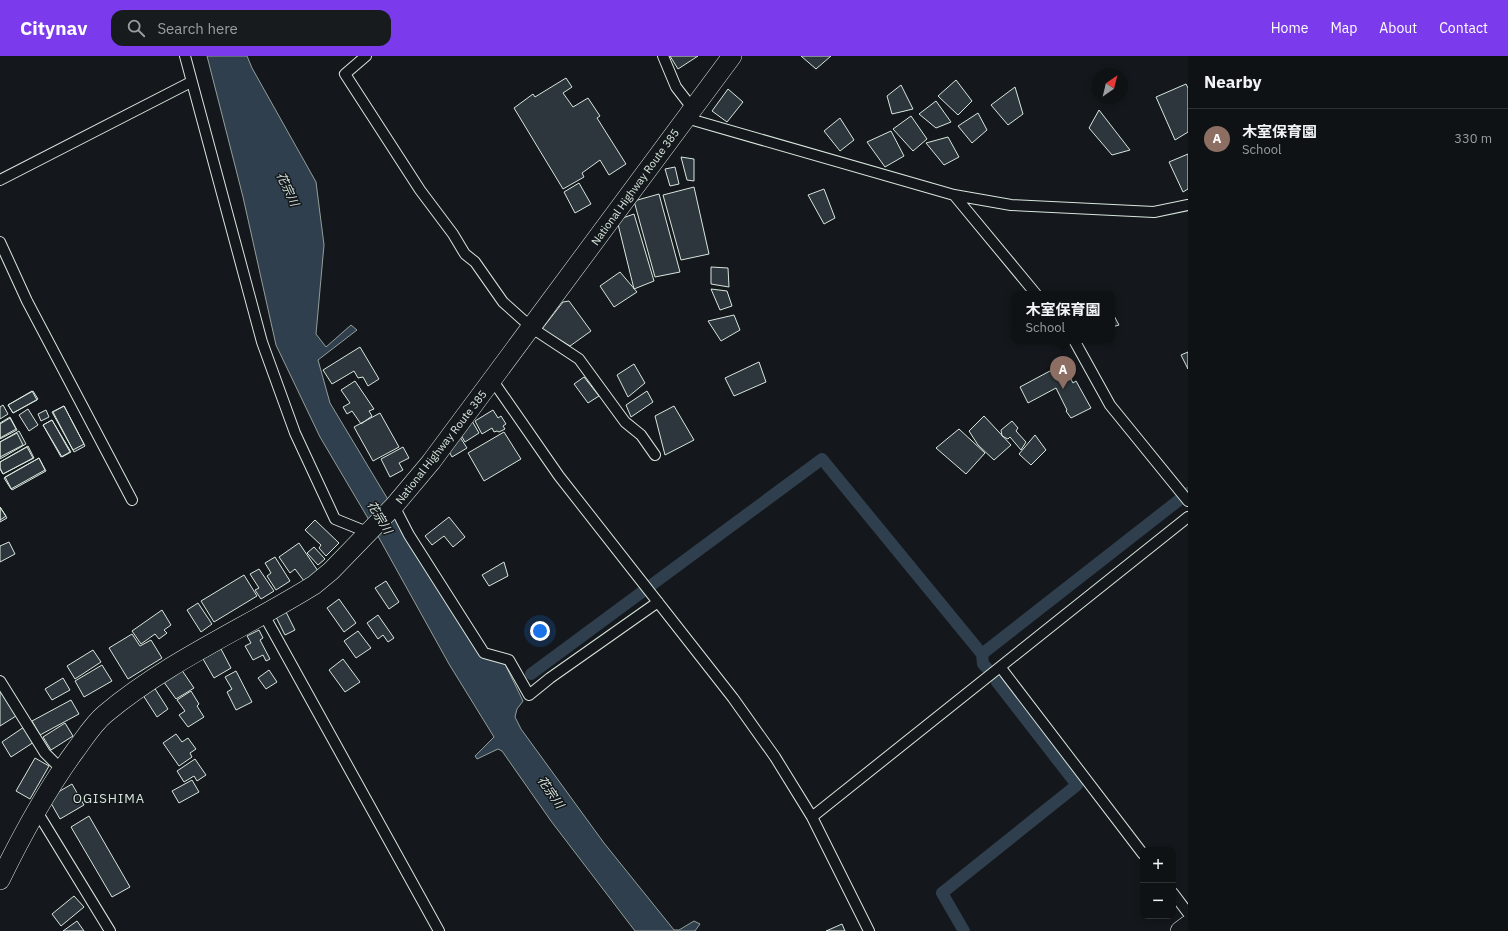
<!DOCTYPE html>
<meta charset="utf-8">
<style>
:root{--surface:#0f1215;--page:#181b1e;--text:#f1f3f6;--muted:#9b9ea0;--line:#2f3234;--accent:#7c3aed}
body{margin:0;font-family:"IBM Plex Sans","Noto Sans JP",sans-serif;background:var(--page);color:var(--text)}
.controls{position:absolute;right:12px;bottom:12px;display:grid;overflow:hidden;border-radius:8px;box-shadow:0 2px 6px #0003}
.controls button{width:36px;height:36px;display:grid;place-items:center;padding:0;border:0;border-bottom:1px solid var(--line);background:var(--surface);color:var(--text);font:20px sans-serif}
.compass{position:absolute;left:1092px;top:12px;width:36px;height:36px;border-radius:50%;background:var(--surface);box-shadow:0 2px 6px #0003;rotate:35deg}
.you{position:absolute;left:540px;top:575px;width:14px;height:14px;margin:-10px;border:3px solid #fff;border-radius:50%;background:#1a73e8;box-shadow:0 0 0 6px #1a73e833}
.badge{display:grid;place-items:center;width:26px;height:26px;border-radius:50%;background:var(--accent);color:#fff;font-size:13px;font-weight:700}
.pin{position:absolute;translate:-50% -33px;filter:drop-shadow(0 1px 2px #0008)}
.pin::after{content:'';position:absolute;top:21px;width:14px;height:12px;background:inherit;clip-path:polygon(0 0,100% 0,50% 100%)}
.popup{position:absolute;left:1011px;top:235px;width:104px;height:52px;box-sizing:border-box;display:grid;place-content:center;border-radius:8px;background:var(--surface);filter:drop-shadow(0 1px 3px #0005);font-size:13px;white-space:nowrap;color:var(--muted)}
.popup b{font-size:15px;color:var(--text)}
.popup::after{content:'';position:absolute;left:50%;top:100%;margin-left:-8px;border:8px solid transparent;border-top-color:var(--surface)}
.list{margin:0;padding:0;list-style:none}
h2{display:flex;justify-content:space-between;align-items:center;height:52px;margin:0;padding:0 16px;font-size:17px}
h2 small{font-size:13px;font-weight:400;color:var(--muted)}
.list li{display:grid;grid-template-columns:26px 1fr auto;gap:12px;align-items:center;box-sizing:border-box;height:60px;padding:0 16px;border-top:1px solid var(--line)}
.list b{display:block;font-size:15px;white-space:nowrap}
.list p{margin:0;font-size:13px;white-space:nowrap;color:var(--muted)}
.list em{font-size:13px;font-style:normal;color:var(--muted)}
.icon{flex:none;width:22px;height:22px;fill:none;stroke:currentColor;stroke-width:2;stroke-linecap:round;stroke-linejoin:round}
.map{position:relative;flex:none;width:1188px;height:875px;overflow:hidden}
header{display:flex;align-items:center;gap:24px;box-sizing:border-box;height:56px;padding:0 20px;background:var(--accent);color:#fff}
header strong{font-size:19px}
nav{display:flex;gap:22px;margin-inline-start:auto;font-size:14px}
.search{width:280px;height:36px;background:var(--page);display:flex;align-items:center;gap:10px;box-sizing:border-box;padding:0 14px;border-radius:12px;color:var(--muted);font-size:15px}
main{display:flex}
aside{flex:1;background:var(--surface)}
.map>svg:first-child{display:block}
.water{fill:#2f3f4d;stroke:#939e99}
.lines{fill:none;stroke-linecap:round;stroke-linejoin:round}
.canal{stroke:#2f3f4d;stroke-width:12}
.building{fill:#2c363c;stroke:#d8e6dc}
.street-casing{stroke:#d8e6dc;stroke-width:12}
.highway-casing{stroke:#d8e6dc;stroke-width:20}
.street{stroke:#14181c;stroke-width:10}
.highway{stroke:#14181c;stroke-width:19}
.labels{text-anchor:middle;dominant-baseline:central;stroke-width:3;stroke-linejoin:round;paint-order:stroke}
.street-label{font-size:11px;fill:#d8e6dc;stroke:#14181c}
.water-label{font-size:12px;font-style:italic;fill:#d8e6dc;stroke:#14181c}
.quarter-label{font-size:13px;letter-spacing:1px;fill:#d8e6dc;stroke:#14181c}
</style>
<header>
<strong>Citynav</strong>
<div class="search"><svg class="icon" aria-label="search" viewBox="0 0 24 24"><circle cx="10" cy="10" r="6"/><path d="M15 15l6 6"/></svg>Search here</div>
<nav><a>Home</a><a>Map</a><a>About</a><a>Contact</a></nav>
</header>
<main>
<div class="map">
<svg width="1188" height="875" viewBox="0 0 1188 875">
<rect width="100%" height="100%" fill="#14181c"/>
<path class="water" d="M207,0H247L252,12L316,126L324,189L316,278L326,291L351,269L357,274L318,304L330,347L482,600L504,606L523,645L517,653L515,661L521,673L604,787L674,874H679L694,865L700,868L695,875H635L551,765L502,695L498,693L477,703L475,700L494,681L449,608L369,464L320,381L276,289L243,141Z"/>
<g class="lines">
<path class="canal" d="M982,598L983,608L987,612
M531,618L822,403L982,598L1188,437
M964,875L942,837L1077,729L997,626"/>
</g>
<path class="building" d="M670,0H698L678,13Z
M801,0H831L816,13Z
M566,22L572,31L563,37L573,51L588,42L600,60L597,62L626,108L609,119L600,104L582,117L584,121L563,133L514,52L533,38L535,41Z
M956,24L972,45L958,59L938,40Z
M1186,28L1188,32V76L1175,84L1156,41Z
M901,29L913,53L892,58L887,40Z
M1015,31L1023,58L1008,69L991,49Z
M728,33L743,46L727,66L712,55Z
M936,45L951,66L936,72L919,58Z
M1099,54L1130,94L1112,99L1089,72Z
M978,57L987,74L972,87L958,70Z
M911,60L927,83L913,95L893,73Z
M840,62L854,84L840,95L824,75Z
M891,75L904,100L885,111L867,86Z
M948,81L959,101L944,109L926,87Z
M1188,98V133L1183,136L1169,106Z
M681,101L694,103V125L687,124Z
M675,111L679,128L670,130L665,113Z
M579,127L591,148L575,157L564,136Z
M694,131L709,198L681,204L663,139Z
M824,133L835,162L824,168L808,139Z
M659,138L680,216L655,221L634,145Z
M634,158L654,225L634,233L617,164Z
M711,211L728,212L729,231L711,228Z
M620,216L637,236L614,251L600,230Z
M711,233L727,235L732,250L720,254Z
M569,245L591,275L570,290L542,273L563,246Z
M1112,256L1119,269L1112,271Z
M734,259L740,274L721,285L708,265Z
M360,291L379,323L368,330L363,321L358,322L354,315L332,328L323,314Z
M1188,296V313L1181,299Z
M759,306L766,326L734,340L725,322Z
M634,308L645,327L628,341L617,319Z
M1063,308L1073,327L1076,325L1091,352L1071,362L1066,355L1067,354L1056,332L1028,347L1020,331Z
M584,321L599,340L588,347L574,328Z
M355,325L374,353L369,355L372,360L361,368L352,355L347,358L343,351L350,347L341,334Z
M32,335L37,344L13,357L8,349Z
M33,335L38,343L13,357L8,349Z
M647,335L653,346L631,361L626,349Z
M3,349L8,358L0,363V351Z
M64,350L84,388L73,394L52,356Z
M64,350L85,390L74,396L53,356Z
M674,350L694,384L665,399L655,360Z
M28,353L38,369L29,375L19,359Z
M46,354L49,361L41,365L38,358Z
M493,354L498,362L501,360L506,368L503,370L505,373L499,376L497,375L494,376L492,372L482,378L475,365Z
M380,357L399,391L373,405L354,371Z
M984,360L1011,389L994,404L978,389L969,375Z
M10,361L17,374L0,383V367Z
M10,362L16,373L0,382V368Z
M52,364L71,396L62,401L43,369Z
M52,364L70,396L61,401L43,369Z
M472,365L479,377L465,386L458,374Z
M1012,365L1018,372L1016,375L1026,386L1021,394L1010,381L1008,383L1002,380L1001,374Z
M959,373L985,397L966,418L936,392Z
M19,375L26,388L0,403V386Z
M504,376L521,403L484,425L468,397Z
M17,377L23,389L0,401V386Z
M1035,379L1046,394L1031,409L1019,398Z
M460,381L467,392L452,401L446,390Z
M28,390L34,402L3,418L0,412V406Z
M27,391L33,402L3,418L0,413V406Z
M403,391L409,402L399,407L403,414L390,421L381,403Z
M39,402L46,415L12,434L5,421Z
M39,402L45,414L11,433L4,422Z
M0,451L6,460L0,464Z
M0,451L7,462L0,466Z
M449,461L465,481L453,491L444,480L432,489L425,480Z
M315,464L339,487L326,500L319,492L321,489L305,474Z
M9,486L15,498L0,506V490Z
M299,487L318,515L304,525L295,513L290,517L279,501Z
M314,491L325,503L318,509L307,497Z
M275,501L290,525L276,534L267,520L271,517L265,507Z
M504,506L508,520L489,530L482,519Z
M259,513L274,535L261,543L255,534L259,532L250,518Z
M244,519L257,540L214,566L201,545Z
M386,525L399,546L389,553L375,532Z
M339,543L356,567L344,576L327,552Z
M198,547L212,568L201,576L187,554Z
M162,554L171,569L164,574L167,577L159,583L155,578L141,588L132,575Z
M286,556L295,574L285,579L276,561Z
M378,559L394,582L388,586L383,579L378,583L367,567Z
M259,574L263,582L260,584L270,603L266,605L263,599L253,604L245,590L251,587L247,580Z
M358,575L371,592L356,602L344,585Z
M132,578L140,590L151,584L162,602L128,623L109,592Z
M221,593L231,612L214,622L203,603Z
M93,594L101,606L75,623L67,610Z
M343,603L360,626L345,636L329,614Z
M102,609L112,625L84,641L75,625Z
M179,610L194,632L176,643L161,622Z
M269,614L277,626L266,633L258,622Z
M236,615L252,646L236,654L227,636L232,633L225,621Z
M63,622L70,634L52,644L45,633Z
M152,628L168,653L157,661L141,636Z
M0,635L16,660L0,670Z
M191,635L199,648L197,650L204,661L188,671L179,659L185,655L177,644Z
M71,644L79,658L40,679L32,665Z
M65,667L73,680L51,694L43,681Z
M24,671L34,686L11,701L2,686Z
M176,678L182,686L188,682L196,693L190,697L192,701L179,710L163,687Z
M35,702L49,710L30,743L16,735Z
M195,703L206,719L197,725L194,720L184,726L177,715Z
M192,724L199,736L179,747L172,735Z
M72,728L84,749L60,763L48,742Z
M89,760L130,831L112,841L71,771Z
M74,840L84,851L61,870L52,858Z
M77,865L84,875H63Z
M842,868L845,875H826Z"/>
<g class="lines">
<defs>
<path id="street" d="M185,0L262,286L295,377L335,463L367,476
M366,0L345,18L420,134L453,178L465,198L475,206L503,246L532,272L579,303L625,366L641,379L655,399
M663,0L676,31L693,53
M686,62L954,139L1011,149L1154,156L1188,149
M0,124L191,26
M954,139L1036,238
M0,186L27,245L132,444
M1074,284L1110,349L1188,445
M493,325L559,420L733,642L775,701L812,761L869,875
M394,450L409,479L484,597L509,604L529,639L550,622L658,546
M264,559L439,875
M1001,612L1143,798
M0,625L45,697L61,713
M36,754L110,875
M812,761L1188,461
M1173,837L1188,857"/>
<path id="highway" d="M0,824C22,779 45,736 75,695C84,683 93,668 105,658C168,605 245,572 314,529L331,515L394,450L431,406L732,0
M1180,875L1188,869"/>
</defs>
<use href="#street" class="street-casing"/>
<use href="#highway" class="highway-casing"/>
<use href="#street" class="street"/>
<use href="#highway" class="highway"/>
</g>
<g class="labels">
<g class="street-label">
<text transform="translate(635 131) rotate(-54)">National Highway Route 385</text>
<text transform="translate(441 391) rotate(-52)">National Highway Route 385</text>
</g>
<g class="water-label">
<text transform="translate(288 133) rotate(65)">花宗川</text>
<text transform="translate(380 461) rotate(59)">花宗川</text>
<text transform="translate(551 736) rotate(55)">花宗川</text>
</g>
<g class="quarter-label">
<text x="109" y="742">OGISHIMA</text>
</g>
</g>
</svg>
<div class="controls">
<button>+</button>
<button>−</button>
</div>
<svg class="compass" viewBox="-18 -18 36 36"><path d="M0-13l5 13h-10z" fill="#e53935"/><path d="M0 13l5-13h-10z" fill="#9b9ea0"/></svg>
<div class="you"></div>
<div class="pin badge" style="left:1063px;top:333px;background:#8d6e63">A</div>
<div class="popup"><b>木室保育園</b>School</div>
</div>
<aside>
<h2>Nearby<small></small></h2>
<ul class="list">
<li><span class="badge" style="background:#8d6e63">A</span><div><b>木室保育園</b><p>School</p></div><em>330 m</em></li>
</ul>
</aside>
</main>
